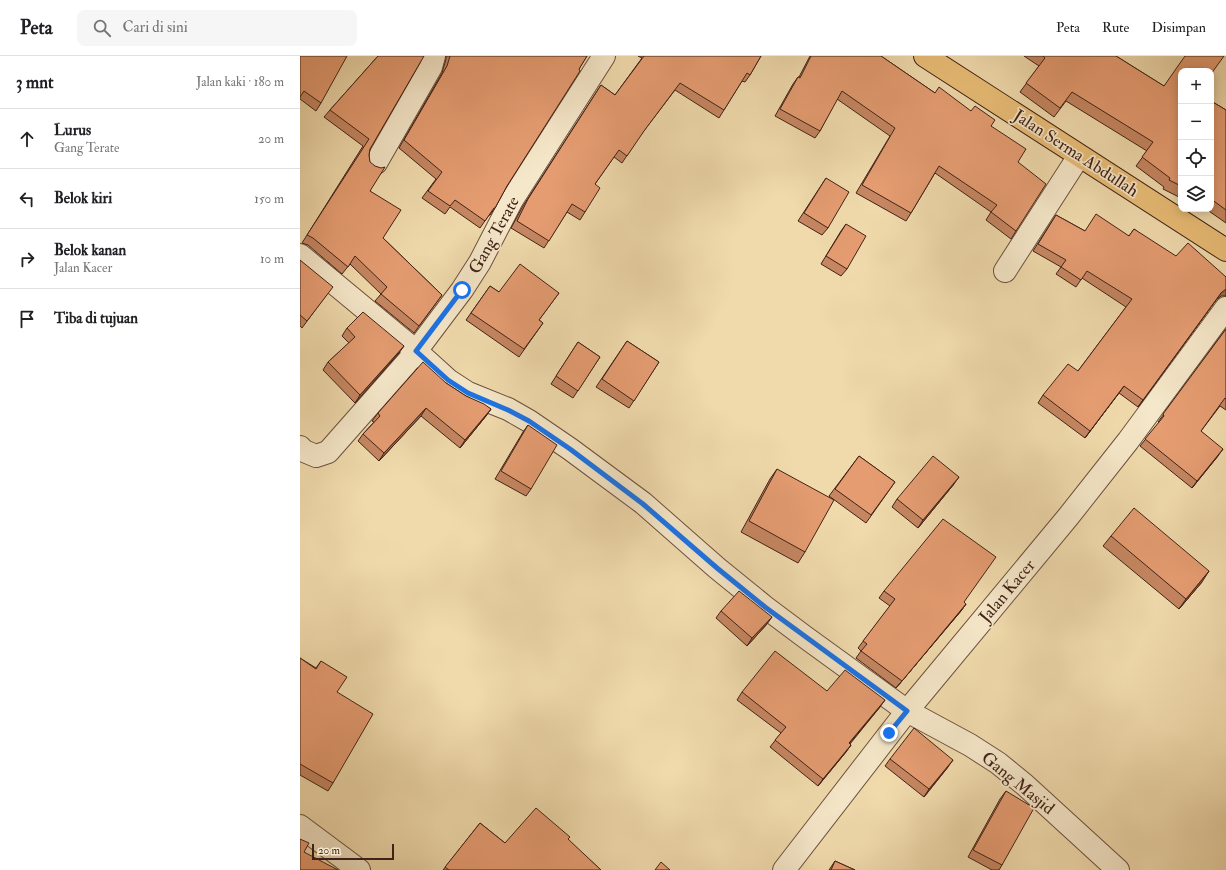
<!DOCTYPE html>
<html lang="id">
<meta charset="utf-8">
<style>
:root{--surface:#fff;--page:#f6f6f6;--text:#202124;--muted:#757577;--line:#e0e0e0}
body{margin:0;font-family:"IM FELL Double Pica",serif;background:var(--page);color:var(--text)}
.controls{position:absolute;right:12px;top:12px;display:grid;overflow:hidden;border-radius:8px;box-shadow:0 2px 10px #0003}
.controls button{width:36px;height:36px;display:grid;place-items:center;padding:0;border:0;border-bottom:1px solid var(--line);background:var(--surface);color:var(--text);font:20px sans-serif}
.scale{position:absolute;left:12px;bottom:10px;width:82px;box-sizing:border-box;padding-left:4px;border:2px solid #412218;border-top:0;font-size:11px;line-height:14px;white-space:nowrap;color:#412218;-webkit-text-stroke:3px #f5e7c9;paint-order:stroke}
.stop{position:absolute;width:12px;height:12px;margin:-9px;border:3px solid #1a73e8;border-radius:50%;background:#fff}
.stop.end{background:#1a73e8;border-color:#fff;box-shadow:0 1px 4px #0008}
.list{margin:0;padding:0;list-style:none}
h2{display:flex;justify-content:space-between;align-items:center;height:52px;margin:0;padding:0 16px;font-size:17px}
h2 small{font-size:13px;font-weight:400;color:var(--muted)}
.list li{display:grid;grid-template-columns:26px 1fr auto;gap:12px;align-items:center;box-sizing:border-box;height:60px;padding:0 16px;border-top:1px solid var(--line)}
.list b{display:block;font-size:15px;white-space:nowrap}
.list p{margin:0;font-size:13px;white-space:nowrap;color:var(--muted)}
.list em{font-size:13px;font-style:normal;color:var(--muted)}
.icon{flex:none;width:22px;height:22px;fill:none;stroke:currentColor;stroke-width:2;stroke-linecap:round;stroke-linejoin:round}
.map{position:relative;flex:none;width:926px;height:814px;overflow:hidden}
header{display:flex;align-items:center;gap:24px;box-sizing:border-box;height:56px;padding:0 20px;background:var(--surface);border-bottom:1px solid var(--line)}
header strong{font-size:19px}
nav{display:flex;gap:22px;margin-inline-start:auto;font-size:14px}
.search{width:280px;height:36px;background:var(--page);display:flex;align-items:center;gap:10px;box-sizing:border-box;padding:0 14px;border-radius:8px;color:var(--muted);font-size:15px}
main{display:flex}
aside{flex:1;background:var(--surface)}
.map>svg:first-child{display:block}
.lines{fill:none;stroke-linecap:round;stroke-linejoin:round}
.minor-casing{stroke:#6d503d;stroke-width:24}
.major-casing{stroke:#412218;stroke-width:24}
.minor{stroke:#f5e7c9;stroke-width:22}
.major{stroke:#e8bd76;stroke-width:22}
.wall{fill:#c58661;stroke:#412218}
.shaded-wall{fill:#a06d4f;stroke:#412218}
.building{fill:#e59c71;stroke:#412218}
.route{stroke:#1a73e8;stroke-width:5}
.labels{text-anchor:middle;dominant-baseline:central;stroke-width:3.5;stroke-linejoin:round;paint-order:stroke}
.street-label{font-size:17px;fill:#412218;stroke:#f5e7c9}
</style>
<header>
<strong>Peta</strong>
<div class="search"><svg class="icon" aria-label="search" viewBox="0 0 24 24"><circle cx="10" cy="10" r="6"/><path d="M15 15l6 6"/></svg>Cari di sini</div>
<nav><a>Peta</a><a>Rute</a><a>Disimpan</a></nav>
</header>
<main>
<aside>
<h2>3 mnt<small>Jalan kaki · 180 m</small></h2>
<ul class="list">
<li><svg class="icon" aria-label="ahead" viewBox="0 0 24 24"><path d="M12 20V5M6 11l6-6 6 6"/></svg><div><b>Lurus</b><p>Gang Terate</p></div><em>20 m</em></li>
<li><svg class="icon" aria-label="left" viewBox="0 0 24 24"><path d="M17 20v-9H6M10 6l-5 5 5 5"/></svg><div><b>Belok kiri</b></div><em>150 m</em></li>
<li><svg class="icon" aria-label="right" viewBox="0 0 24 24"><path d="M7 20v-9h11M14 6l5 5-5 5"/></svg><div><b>Belok kanan</b><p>Jalan Kacer</p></div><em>10 m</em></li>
<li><svg class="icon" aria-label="arrive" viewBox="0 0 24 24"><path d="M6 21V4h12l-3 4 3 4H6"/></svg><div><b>Tiba di tujuan</b></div></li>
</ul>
</aside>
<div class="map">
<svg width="926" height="814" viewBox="0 0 926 814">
<rect width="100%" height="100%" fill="#f0daac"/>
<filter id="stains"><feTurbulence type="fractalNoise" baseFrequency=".005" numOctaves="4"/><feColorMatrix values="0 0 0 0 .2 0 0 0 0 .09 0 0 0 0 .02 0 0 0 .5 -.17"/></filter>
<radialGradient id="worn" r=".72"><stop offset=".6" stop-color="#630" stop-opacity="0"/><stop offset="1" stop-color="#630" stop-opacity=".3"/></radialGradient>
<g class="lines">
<defs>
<path id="minor" d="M76,107L131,11L134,0
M0,199L116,295L148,324L168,337L208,353L229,365L270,393L343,447L417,512L465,551L505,581L607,655L670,689L698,707L725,729L818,814
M705,215L779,100
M0,391L4,395L16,400L28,396L110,303L162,234L180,206L212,144L304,0
M0,770L59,814
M484,814L607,655L768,461L828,385L926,252"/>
<path id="major" d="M625,0L926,194"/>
</defs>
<use href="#minor" class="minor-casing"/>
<use href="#major" class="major-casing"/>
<use href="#minor" class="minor"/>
<use href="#major" class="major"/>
</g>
<path class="wall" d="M0,0L21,47L16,55L0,43Z
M78,0L70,93L69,99L70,135L83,182L142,239L114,277L75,245L81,238L50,208L42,218L8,189L2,187L63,90L24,61L30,54Z
M146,0H287L207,130L195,152L190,159H189L180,172L150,151L145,158L122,142L136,123L99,92L142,17L146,3Z
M338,0H461L450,19L445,26L442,25L419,62L375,34L340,80L322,107L314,101L295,128L285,156L280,164L267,156L244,192L211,172L223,150L301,29L315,39L342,2Z
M510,0H581L635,37L691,70L718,106L716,175L711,183L686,164L691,156L635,117L611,157L606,165L556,137L590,80L537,43L520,75L515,82L475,60L493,28L498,21H499Z
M724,0H816L864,30L881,15V142L863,133L864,131L836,110L847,95L766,45L754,61L720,36L739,10Z
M911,45L926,54V167L906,153H911Z
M526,122L528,172L522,179L498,165Z
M756,159L785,175L829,180L834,173L921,240L916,244L838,351L819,337L785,382L738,347L743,339L778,315L826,251L782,222L776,231L756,218L761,211L733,195Z
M546,168L547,213L541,220L521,208L541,175Z
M0,204L27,238L2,272L0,270Z
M190,230L199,236L259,237L239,264L243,267L219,301L166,264Z
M47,272L99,297L55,347L23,314L28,306L49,287L42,280Z
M926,273V354L920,350L901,375L918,400L892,432L840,390L859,367L858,366Z
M327,285L359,306L329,352L296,331Z
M278,286L300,301L273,342L251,328Z
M146,327L166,340L191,353L186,360L160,392L121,360L79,405L58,385L63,378L74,366L72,365L78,357Z
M228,369L231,433L226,440L195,423L223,376Z
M559,400L595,426L566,467L529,440Z
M477,413L505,496L498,507L441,476L470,423Z
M654,428L618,472L592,451L597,443Z
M811,480L902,526L879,553L803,490Z
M584,535L664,546L666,548L661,555L596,632L556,602L561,595L558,592L590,550L579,542Z
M421,555L467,568L447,590L416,562Z
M0,602L16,612L21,605L37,636L33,727L28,735L0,719Z
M527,635L580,651L550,688L551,689L546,696L518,730L470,691L481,677L437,644L442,636Z
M590,703L648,711L624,741L585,710Z
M706,735L702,809L699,814H692L668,801L700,743Z
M180,767L205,787L268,784L301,814H143Z
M535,805L555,814H529Z"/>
<path class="shaded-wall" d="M926,233V240H921L916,244L838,351L921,237Z
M104,290L99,297L55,347L60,339Z
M824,330L819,337L785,382L790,375Z
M126,352L121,360L79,405L84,397Z
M191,353L186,360L160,392L165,384Z
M923,393L918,400L892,432L897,425Z
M659,421L654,428L618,472L623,464Z
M909,515L902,526L879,553L886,543Z
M666,548L661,555L596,632L602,625Z
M472,561L467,568L447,590L452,582Z
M585,644L580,651L544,694L549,687Z
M551,689L546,696L518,730L523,723Z
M653,704L648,711L624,741L629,733Z"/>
<path class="building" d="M0,0H47L21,47L4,35L0,41Z
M78,0H124L70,93L69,99L70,106L75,110L81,112L85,111L70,135L101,154L83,182L142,239L119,270L81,238L87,231L55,200L48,211L13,182L7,179L69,83L30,54Z
M150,0H287L279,13L280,15L207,130L195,152H194L185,165L155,144L150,150L128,135L142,116L104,84L147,10Z
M344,0H461L450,19L447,17L424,54L380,27L344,75L327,100L319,94L295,128L300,132L285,156L272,148L249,185L217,165L228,143L301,29L315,39Z
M511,0H581L635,37L639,31L671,55L675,50L695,64L691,70L726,93L718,106L746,128L716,175L691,156L697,149L639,110L611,157L562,129L595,72L542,35L520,75L480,53L498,21L500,22Z
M743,0H816L864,30L885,0H924L911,18V15H881V130L869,124L870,122L842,101L853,86L772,36L760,52L726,27L745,2Z
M911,45L926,54V154L911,143Z
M526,122L549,136L528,172L504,157Z
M796,158L829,180L834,173L876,200L888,187L926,221V233L921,237L843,344L824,330L790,375L743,339L768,308L778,315L832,243L787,215L781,224L761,211L766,204L738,188L756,159L785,175Z
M546,168L566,180L547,213L526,200Z
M0,204L33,231L7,265L0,259Z
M220,208L259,237L239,264L243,267L224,293L171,257L190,230L199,236Z
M63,256L104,290L60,339L28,306L55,281L47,272Z
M926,273V343L925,342L901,375L923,393L897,425L845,383L864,360L863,358Z
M327,285L359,306L334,345L302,323Z
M278,286L300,301L278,335L256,320Z
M123,306L146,327L166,340L184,348L191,353L165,384L126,352L84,397L63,378L80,360L78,357Z
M228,369L257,389L231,433L201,415Z
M559,400L595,426L571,459L535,433Z
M633,400L659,421L623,464L597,443Z
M477,413L534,444L505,496L449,465Z
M834,452L909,515L886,543L811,480Z
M643,463L696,501L664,546L666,548L602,625L561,595L567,588L563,585L595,543L584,535Z
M439,535L472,561L452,582L421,555Z
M475,595L527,635L545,614L585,644L549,687L551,689L523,723L475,684L486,671L442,636Z
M0,602L16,613L21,605L47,621L37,636L73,658L33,727L0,708Z
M614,672L653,704L629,733L590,703Z
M706,735L734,752L702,809L673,794Z
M236,752L270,781L268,783L301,814H149L145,811L180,767L205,787Z
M0,783L9,787L4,796L38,814H0Z
M535,805L555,814H531Z
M361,806L370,814H355Z"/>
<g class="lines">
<path class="route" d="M162,234L116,295L148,324L168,337L208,354L229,365L270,393L343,448L417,512L465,551L607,655L589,677"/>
</g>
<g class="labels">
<g class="street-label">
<text transform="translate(776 97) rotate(33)">Jalan Serma Abdullah</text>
<text transform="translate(194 179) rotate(-61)">Gang Terate</text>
<text transform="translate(707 535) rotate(-50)">Jalan Kacer</text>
<text transform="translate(718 727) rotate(39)">Gang Masjid</text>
</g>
</g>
<rect width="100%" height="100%" filter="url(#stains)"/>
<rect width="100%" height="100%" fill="url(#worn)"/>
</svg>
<div class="controls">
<button>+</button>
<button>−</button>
<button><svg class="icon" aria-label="locate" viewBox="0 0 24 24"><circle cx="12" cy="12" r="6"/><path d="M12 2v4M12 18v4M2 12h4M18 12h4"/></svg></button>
<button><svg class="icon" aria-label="layers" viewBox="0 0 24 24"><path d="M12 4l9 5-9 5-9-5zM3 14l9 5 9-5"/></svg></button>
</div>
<div class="scale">20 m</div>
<div class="stop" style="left:162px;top:234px"></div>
<div class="stop end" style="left:589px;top:677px"></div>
</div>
</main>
